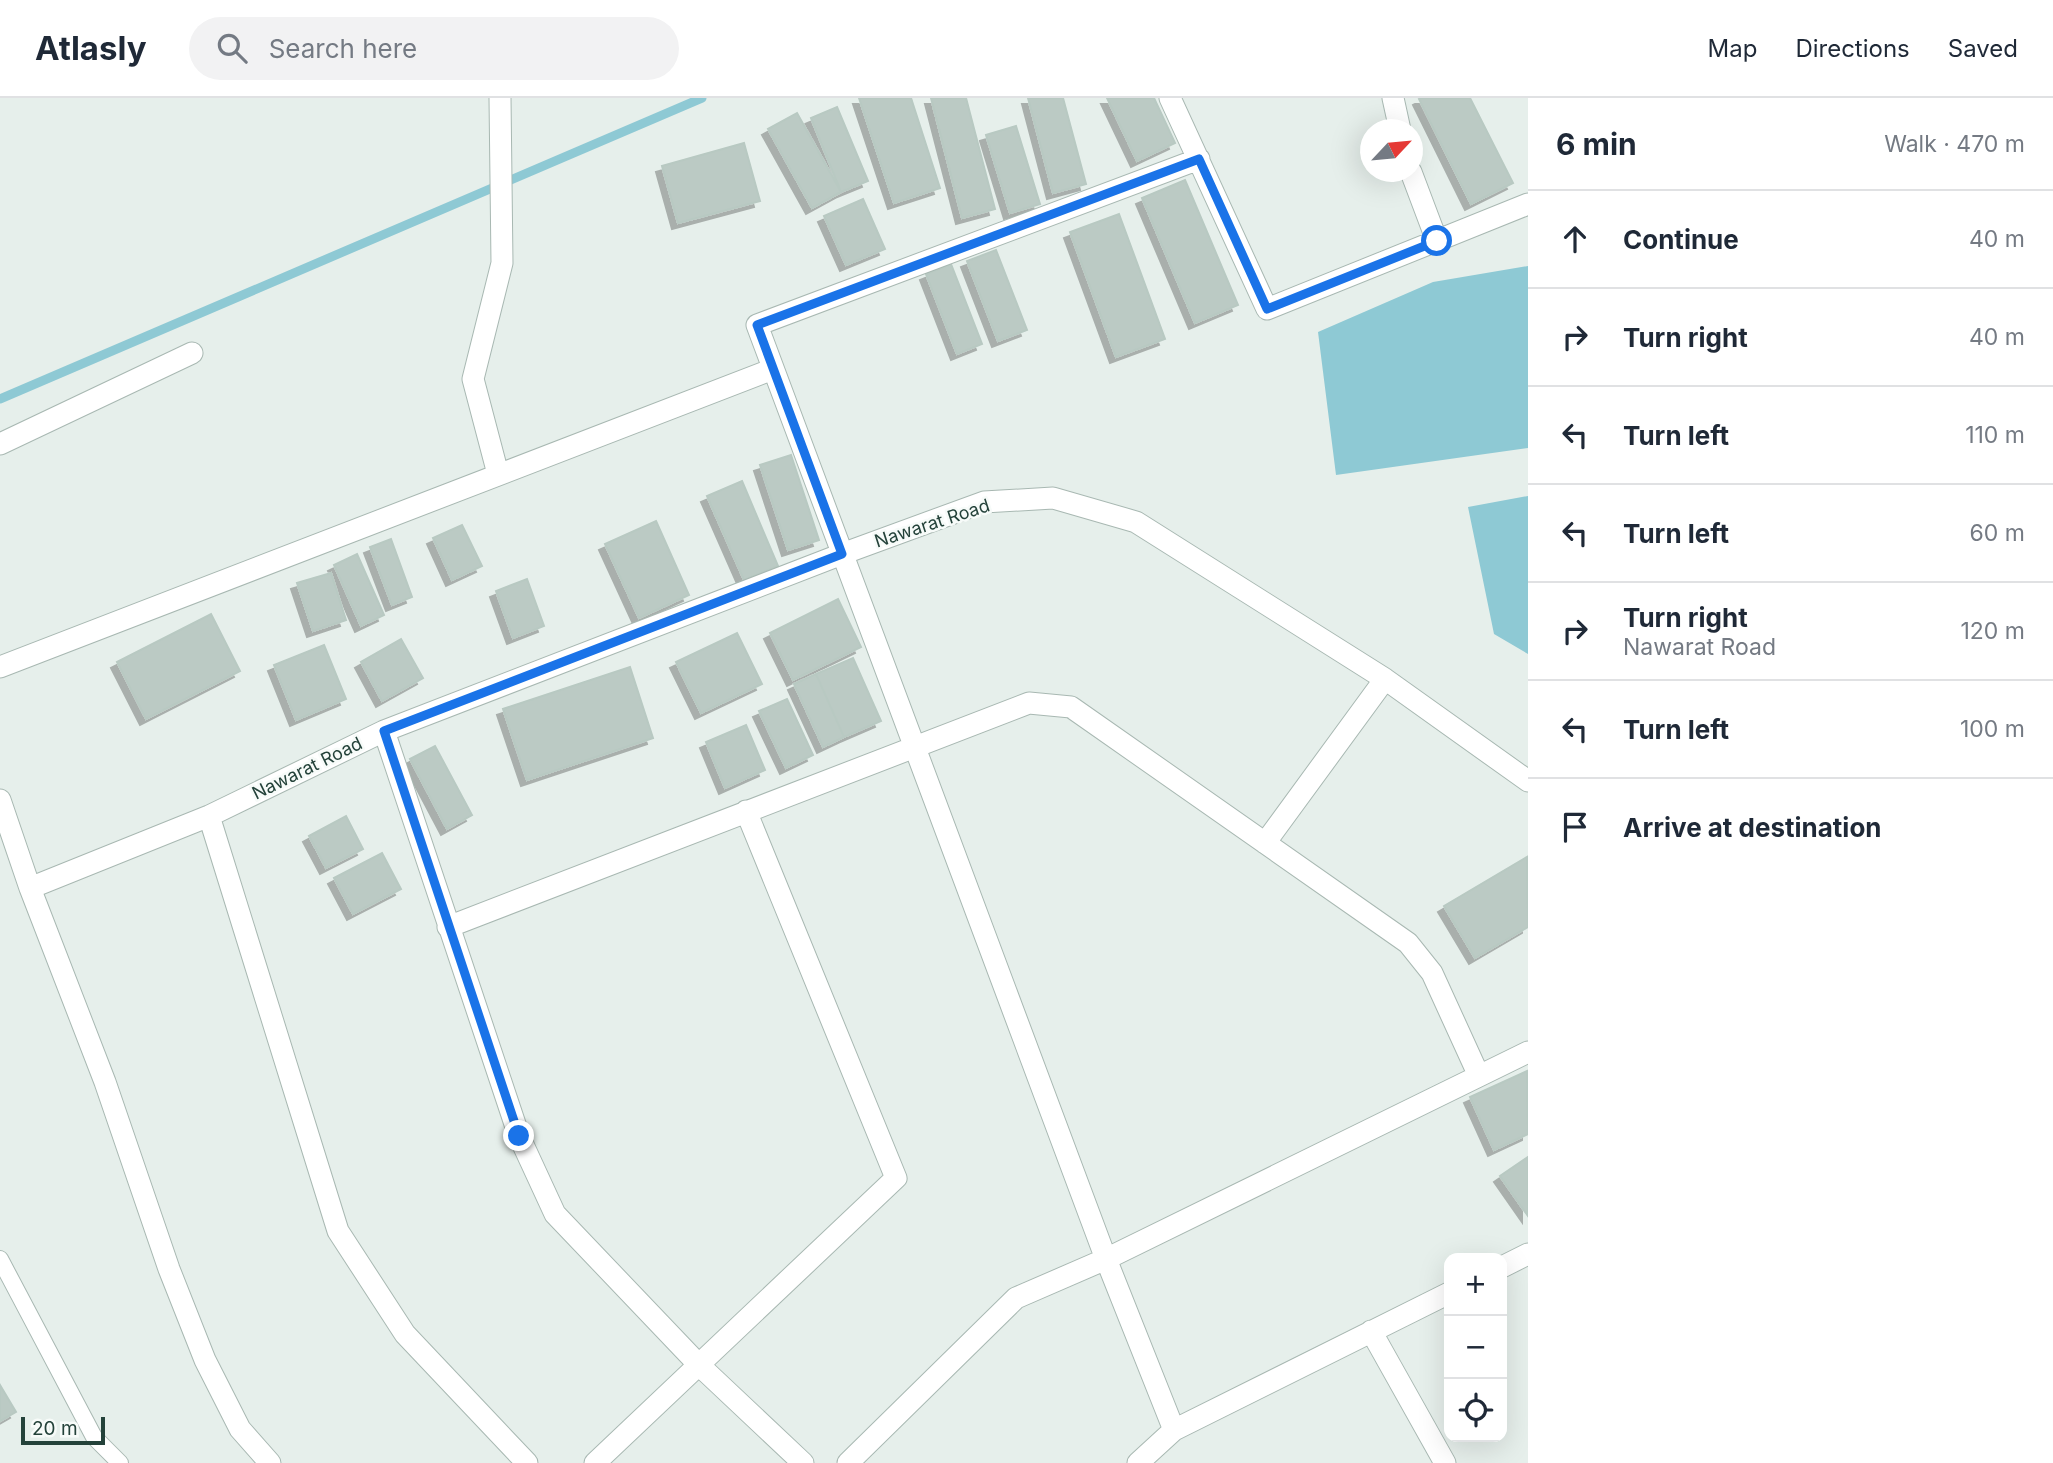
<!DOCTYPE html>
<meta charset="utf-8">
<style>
:root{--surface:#fff;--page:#f2f2f3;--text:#1f2937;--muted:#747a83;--line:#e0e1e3}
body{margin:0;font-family:Inter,sans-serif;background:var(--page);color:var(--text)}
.controls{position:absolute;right:21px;bottom:21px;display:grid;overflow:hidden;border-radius:14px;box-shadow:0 7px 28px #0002}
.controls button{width:63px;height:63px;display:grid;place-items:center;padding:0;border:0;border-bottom:2px solid var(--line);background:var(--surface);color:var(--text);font:35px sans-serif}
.compass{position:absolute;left:1360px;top:21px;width:63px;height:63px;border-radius:50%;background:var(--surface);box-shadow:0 7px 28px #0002;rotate:64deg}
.scale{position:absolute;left:21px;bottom:18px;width:84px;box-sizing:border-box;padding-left:7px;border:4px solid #24423a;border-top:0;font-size:19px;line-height:24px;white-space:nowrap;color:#24423a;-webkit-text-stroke:5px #f7fbf9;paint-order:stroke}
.stop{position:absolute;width:21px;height:21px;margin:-16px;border:5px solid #1a73e8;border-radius:50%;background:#fff}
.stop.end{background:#1a73e8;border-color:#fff;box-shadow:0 2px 7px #0008}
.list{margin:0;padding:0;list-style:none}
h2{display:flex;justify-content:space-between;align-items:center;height:91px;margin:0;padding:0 28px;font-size:30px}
h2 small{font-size:23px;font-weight:400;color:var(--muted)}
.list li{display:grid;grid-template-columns:46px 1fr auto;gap:21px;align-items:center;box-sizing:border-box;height:98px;padding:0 28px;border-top:2px solid var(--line)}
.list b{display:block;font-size:26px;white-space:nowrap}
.list p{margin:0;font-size:23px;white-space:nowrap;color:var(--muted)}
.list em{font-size:23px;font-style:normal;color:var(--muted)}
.icon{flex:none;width:38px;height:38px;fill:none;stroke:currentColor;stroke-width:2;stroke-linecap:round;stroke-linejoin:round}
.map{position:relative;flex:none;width:1528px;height:1365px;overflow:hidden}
header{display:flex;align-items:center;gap:42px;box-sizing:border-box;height:98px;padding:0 35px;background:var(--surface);border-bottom:2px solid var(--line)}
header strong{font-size:33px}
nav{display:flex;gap:38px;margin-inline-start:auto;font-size:24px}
.search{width:490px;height:63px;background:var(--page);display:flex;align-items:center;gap:18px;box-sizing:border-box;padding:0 24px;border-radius:38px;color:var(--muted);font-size:26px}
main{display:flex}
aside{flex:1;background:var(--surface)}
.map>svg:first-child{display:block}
.water{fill:#8ec9d4}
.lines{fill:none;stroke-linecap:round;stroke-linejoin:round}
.stream{stroke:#8ec9d4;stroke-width:9}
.building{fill:#bbcac4;stroke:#b8c9c2;stroke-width:2;filter:url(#shadow)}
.lane-casing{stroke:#a8b8b2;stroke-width:18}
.street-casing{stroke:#a8b8b2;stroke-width:23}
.lane{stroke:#fff;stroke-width:16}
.street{stroke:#fff;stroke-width:21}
.route{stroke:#1a73e8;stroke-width:9}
.labels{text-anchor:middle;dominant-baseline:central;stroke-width:5;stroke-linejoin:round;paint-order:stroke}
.street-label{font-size:18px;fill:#24423a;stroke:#f7fbf9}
</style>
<header>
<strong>Atlasly</strong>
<div class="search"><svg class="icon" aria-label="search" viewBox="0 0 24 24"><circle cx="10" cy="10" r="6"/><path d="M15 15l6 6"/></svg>Search here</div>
<nav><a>Map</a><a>Directions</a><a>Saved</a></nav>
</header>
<main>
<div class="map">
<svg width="1528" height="1365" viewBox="0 0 1528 1365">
<defs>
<filter id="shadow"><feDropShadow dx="-6" dy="6" stdDeviation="0" flood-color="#0004"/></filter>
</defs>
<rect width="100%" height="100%" fill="#e6efeb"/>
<path class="water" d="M1528,168V350L1336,377L1318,234L1433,184Z
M1528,398V556L1494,536L1468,409Z"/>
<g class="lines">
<path class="stream" d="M0,301L702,0"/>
</g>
<path class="building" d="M859,0H911L940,90L894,105Z
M931,0H966L995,111L962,120Z
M1028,0H1063L1086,86L1053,95Z
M1107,0H1154L1175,45L1137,63Z
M1421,0H1470L1513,85L1471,106L1419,1Z
M837,9L868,83L841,94L811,20Z
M797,15L841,94L812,110L768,31Z
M1016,28L1040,106L1010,115L986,37Z
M744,45L760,103L678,125L662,68Z
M1185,82L1238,207L1195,225L1142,100Z
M863,101L885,151L846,167L824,118Z
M1119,116L1165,241L1116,259L1070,134Z
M996,152L1027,232L998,243L967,163Z
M951,166L982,246L957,256L926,176Z
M791,357L819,442L788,452L760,367Z
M742,383L778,468L744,482L707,398Z
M656,423L689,497L639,520L605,446Z
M462,427L482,468L452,482L433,440Z
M391,441L412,499L392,507L370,449Z
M357,456L384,517L361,528L334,467Z
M331,475L346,522L313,533L297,485Z
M527,481L544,528L513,540L496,493Z
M838,501L861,549L793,582L770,535Z
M211,516L240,573L146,621L117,564Z
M737,535L762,586L701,615L676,564Z
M401,541L423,580L382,603L361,564Z
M324,547L346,601L296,622L274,567Z
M853,560L881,623L844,639L816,576Z
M630,569L653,640L527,682L503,611Z
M816,576L844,639L823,649L794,586Z
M787,601L813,657L786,670L759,613Z
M746,627L765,672L725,690L706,644Z
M435,648L472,717L447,731L410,661Z
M346,718L363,751L326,770L309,738Z
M382,755L401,791L353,816L334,780Z
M1527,759L1528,829L1475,860L1444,808Z
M1527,973L1528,1036L1494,1052L1470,999Z
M1528,1059V1118L1500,1078Z
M0,1287L16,1314L0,1323Z"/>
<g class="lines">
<defs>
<path id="lane" d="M0,1161L94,1339L120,1365"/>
<path id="street" d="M1170,0L1267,211L1528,106
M1393,0L1400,32
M1411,74L1437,143
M0,346L192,255
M498,376L473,281L502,165L500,0
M0,569L773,271
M384,633L519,1038L555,1116L699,1267L803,1365
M0,702L30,790L105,984L169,1171L205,1262L240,1331L270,1365
M209,718L338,1133L405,1236L527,1365
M1265,745L1385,581
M30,790L209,718L384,633L842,456L984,404L1053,400L1136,424L1385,581L1528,683
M448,829L1029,605L1071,609L1408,845L1432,875L1479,978
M1502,1169L1528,1156
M1371,1233L1445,1365
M1174,1332L1106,1161L757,227L1199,61
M595,1365L896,1080L746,713
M848,1365L1016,1200L1106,1161L1528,954
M1138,1365L1174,1332L1449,1195"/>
</defs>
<use href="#lane" class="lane-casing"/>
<use href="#street" class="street-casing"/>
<use href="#lane" class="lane"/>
<use href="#street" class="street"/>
</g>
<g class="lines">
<path class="route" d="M519,1038L384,633L842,456L757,227L1199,61L1267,211L1437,143"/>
</g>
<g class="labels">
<g class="street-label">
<text transform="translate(932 425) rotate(-18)">Nawarat Road</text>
<text transform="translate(307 670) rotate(-26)">Nawarat Road</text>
</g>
</g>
</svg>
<div class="controls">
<button>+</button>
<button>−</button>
<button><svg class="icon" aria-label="locate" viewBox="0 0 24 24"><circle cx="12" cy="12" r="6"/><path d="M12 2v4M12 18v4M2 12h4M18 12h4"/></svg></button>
</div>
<svg class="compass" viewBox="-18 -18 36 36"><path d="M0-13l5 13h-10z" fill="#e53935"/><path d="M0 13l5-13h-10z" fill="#747a83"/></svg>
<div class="scale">20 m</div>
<div class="stop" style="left:1437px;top:143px"></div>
<div class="stop end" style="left:519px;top:1038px"></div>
</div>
<aside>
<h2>6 min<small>Walk · 470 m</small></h2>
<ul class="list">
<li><svg class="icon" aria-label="ahead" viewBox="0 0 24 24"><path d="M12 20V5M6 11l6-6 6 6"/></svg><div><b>Continue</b></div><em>40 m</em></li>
<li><svg class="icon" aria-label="right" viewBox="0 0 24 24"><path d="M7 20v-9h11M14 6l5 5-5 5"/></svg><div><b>Turn right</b></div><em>40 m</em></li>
<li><svg class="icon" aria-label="left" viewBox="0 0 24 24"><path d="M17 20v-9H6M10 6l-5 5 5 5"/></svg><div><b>Turn left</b></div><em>110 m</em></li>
<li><svg class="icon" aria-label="left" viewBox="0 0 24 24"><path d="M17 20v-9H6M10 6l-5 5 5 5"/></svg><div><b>Turn left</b></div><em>60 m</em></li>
<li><svg class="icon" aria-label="right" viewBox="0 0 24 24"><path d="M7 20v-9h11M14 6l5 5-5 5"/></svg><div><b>Turn right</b><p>Nawarat Road</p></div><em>120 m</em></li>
<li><svg class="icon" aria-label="left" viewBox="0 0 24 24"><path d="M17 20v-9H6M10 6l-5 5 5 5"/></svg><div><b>Turn left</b></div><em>100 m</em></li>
<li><svg class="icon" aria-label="arrive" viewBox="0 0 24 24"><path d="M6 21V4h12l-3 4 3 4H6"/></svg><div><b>Arrive at destination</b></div></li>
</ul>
</aside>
</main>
